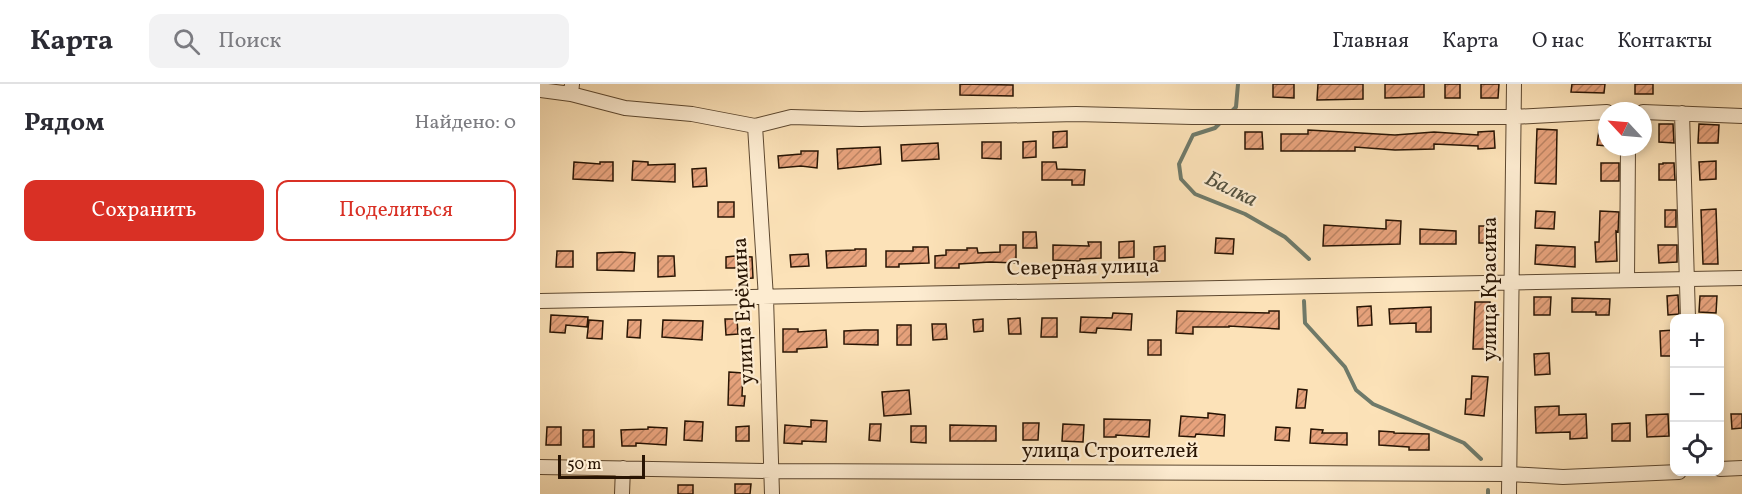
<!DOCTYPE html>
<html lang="ru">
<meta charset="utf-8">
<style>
:root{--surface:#fff;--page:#f2f2f3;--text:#2b2b33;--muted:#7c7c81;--line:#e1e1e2;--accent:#d93025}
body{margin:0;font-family:Vollkorn,serif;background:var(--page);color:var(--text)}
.controls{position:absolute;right:18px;bottom:18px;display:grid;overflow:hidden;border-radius:12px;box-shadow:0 3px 9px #0003}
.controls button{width:54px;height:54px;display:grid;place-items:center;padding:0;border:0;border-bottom:2px solid var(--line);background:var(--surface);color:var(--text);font:30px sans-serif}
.compass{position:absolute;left:1058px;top:18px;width:54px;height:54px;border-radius:50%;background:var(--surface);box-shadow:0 3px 9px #0003;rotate:296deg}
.scale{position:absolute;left:18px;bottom:15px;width:87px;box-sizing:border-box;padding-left:6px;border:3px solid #281403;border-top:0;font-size:16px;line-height:21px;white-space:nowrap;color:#281403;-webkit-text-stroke:4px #fdecd1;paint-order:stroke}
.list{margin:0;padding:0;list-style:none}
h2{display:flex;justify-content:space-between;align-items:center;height:78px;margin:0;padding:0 24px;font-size:26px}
h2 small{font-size:20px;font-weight:400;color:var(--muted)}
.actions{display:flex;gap:12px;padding:18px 24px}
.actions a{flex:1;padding:14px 0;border:2px solid var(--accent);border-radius:12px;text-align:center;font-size:21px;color:var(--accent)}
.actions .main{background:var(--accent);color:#fff}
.icon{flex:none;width:33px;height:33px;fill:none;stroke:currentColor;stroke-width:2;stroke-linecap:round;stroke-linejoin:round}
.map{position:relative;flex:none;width:1202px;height:410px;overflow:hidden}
header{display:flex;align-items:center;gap:36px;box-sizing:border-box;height:84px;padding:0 30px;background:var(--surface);border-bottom:2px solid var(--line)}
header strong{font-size:28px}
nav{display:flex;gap:33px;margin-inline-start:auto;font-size:21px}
.search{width:420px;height:54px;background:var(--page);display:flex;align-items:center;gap:15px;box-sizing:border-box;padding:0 21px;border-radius:12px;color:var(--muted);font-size:22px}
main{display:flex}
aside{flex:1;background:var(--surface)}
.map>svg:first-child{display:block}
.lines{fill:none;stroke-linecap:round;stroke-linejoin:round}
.stream{stroke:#6f7a6a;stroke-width:4}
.building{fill:url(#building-hatch);stroke:#281403;stroke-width:1.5}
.minor-casing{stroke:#5d4830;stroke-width:16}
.minor{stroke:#fdecd1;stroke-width:14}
.labels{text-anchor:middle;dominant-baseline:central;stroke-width:4.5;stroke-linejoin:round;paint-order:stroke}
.street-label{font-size:21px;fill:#281403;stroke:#fdecd1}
.water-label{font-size:22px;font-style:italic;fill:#52503f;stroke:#fdecd1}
</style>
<header>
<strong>Карта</strong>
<div class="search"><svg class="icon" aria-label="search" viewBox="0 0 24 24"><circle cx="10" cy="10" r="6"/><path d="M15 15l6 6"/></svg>Поиск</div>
<nav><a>Главная</a><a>Карта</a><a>О нас</a><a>Контакты</a></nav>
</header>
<main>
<aside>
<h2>Рядом<small>Найдено: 0</small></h2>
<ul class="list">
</ul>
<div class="actions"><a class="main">Сохранить</a><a>Поделиться</a></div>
</aside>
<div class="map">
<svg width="1202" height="410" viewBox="0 0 1202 410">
<defs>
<pattern id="building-hatch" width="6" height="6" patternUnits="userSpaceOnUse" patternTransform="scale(1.5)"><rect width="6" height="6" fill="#e7a27c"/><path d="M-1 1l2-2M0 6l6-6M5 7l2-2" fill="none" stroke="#bb8363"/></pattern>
</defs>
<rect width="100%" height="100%" fill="#fce2b8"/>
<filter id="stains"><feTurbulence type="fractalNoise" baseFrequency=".00333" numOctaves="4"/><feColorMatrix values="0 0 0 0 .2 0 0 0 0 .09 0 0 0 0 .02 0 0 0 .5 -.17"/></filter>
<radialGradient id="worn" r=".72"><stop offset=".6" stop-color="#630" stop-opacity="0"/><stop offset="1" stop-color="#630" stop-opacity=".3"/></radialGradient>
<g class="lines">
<path class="stream" d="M690,29L696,23L698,0
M682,37L675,44L653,51L639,80L641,95L655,110L705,130L745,153L769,175
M764,217L765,239L805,283L816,306L833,320L924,359L941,375
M948,406V410"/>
</g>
<path class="building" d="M420,0L473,1V12L420,11Z
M733,0H754V14L733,13Z
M778,0H823V15L777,16Z
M845,0H884V13L845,14Z
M905,0H920V14H905Z
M941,0H959L958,14H941Z
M1032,0H1065L1064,9L1031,8Z
M1095,0H1113V10H1095Z
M1119,40H1133L1134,59L1119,58Z
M1159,40L1179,41L1178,59H1158Z
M997,45L1017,46L1016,100L995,99Z
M768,46L855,51L894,48L938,51V48L954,47L955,64L938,65V62L894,60V65L855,66L815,63V67H741V50H768Z
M1059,46H1067V62L1057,61Z
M527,47V63L513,64V48Z
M705,48H722L723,65H705Z
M496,57V73L483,74V58Z
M442,58H461V75L442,74Z
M398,59L399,75L362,77L361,61Z
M340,63L341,80L298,85L297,65Z
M261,67H278L277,84L261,82L239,84L238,72L261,70Z
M93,77L108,78V81L135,80V98L92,96Z
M1176,77V95L1160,96L1159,78Z
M34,78L60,80V78H73V97L33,95Z
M502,78H516L517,85L545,86L544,101H532V96H502Z
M1061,79H1079V97H1061Z
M1123,79H1134L1135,96H1119V80H1123Z
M166,84L167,102L153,103L152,85Z
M178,118H194V133H178Z
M1176,125L1178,180H1163L1161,126Z
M1125,126H1136V143H1125Z
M996,127L1015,128L1014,145L995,144Z
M1060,127L1079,128L1078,148L1076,147L1077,177L1056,178L1055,158H1059Z
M846,136L861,137L860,160L783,162L784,141L846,145Z
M939,142H953V159H939Z
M880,145L916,147V160H880Z
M483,148H496L497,164H483Z
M676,154L694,155L693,170L675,169Z
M594,157V173L579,174V158Z
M548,158H561V174L540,175V177L513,176V161L549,162Z
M460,161H476V179L450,178L419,180V184H395V172L406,171V166H427V164H437L438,169L460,168Z
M996,161L1035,163V183L995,180Z
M1118,161H1137V178L1119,179Z
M625,162V177H614V163Z
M373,163H388L389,179L359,180V183H346V167H373Z
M315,165H326V182L287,184L286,167L315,166Z
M17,167H33V183H16Z
M81,168L95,169L94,187L57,186V169Z
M268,170L269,182L251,183L250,171Z
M118,172H134L135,192L118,193Z
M195,172L212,173L213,194L201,195V184H186V173Z
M1138,211L1139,230L1128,231L1127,212Z
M1160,212H1177L1176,229L1159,228Z
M994,213H1011L1010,231H994Z
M1032,214L1070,215L1069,231H1056V228H1032Z
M935,218H950L949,265H933Z
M831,222L832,241L818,242L817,223Z
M891,223V248H876V239L850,240L849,225Z
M637,227L729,229V227H739V245L689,242V243H653V250L636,249Z
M573,229L592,230L591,246L557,244L556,249L540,248L541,233L572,234Z
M11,231L48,233L47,243L26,241L25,249L10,248Z
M480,234L481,250H469L468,235Z
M502,234H517V253H501Z
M185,235H197L198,250L186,251Z
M443,235V247L434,248L433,236Z
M49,236L63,237L62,255L47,254Z
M88,236H101L100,254L87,253Z
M123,236L163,237L162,256L122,253Z
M392,240H406L407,255L393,256Z
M357,241H371V261H357Z
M243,245H258V248L286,246L287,263L257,265V268H243Z
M324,246H338V261L304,260V247Z
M1134,246V272H1121L1120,247Z
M608,256H621V271H608Z
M1009,269L1010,290L995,291L994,270Z
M189,288L203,289L202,312H205L204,322L188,321Z
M932,292L948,293L944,332L925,330L926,315H931Z
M758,305L767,306L765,324H756Z
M369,306L371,330L344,332L342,308Z
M1019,322V331L1046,330L1047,354L1030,355V348L996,349L995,323Z
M668,329L685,331L684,352L656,350L655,353L639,352L641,332L668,334Z
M1128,330L1129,352L1107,353L1106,331Z
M1191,330H1202V344L1192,345Z
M564,335L610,336L609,353L576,351V353H564Z
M271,336L287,337L286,358L262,357V360L244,359L245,341L271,343Z
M145,337L163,338L162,357L144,356Z
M483,339H499L498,356H483Z
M1090,339V357H1072V340Z
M330,340H341L340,357L329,356Z
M523,340L544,341L543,358L522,357Z
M410,341L456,342V357H410Z
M209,342V357H196V343Z
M371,342H386V359L371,358Z
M7,343H21V361H6Z
M108,343L127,344L126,361L96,359V362H82L81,346L108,345Z
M736,343L750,344L749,357L735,356Z
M771,345L783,346L782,349H807V361L770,359Z
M43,346H54V363H43Z
M839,347L854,348V349L889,350V366H869V363L839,361Z
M195,400H211L210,410H195Z
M138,401H153V410H138Z"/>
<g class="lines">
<defs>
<path id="minor" d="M32,0L31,10L85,24L152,30L215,42L251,33L321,35L536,30L652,33H973L1067,28
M0,6L31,10
M1103,28L1202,32
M1142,29L1148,234
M215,42L226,214L232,410
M1087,195L1088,63
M0,217L1202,194
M0,383L231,387L970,390L1023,393L1139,388
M1180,385L1202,384
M82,410L83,384
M969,410L974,0"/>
</defs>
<use href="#minor" class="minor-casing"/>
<use href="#minor" class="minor"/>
</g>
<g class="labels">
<g class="street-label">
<text transform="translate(543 184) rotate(-1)">Северная улица</text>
<text transform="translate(950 205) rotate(-90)">улица Красина</text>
<text transform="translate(204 227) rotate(-93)">улица Ерёмина</text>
<text x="570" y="367">улица Строителей</text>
</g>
<g class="water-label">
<text transform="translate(691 106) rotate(26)">Балка</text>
</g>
</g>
<rect width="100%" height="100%" filter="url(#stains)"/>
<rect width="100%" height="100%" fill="url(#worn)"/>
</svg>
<div class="controls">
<button>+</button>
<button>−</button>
<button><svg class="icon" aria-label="locate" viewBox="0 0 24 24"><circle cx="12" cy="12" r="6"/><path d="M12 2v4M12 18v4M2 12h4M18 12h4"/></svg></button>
</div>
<svg class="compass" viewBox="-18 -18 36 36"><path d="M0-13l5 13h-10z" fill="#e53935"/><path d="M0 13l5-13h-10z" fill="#7c7c81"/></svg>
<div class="scale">50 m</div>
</div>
</main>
